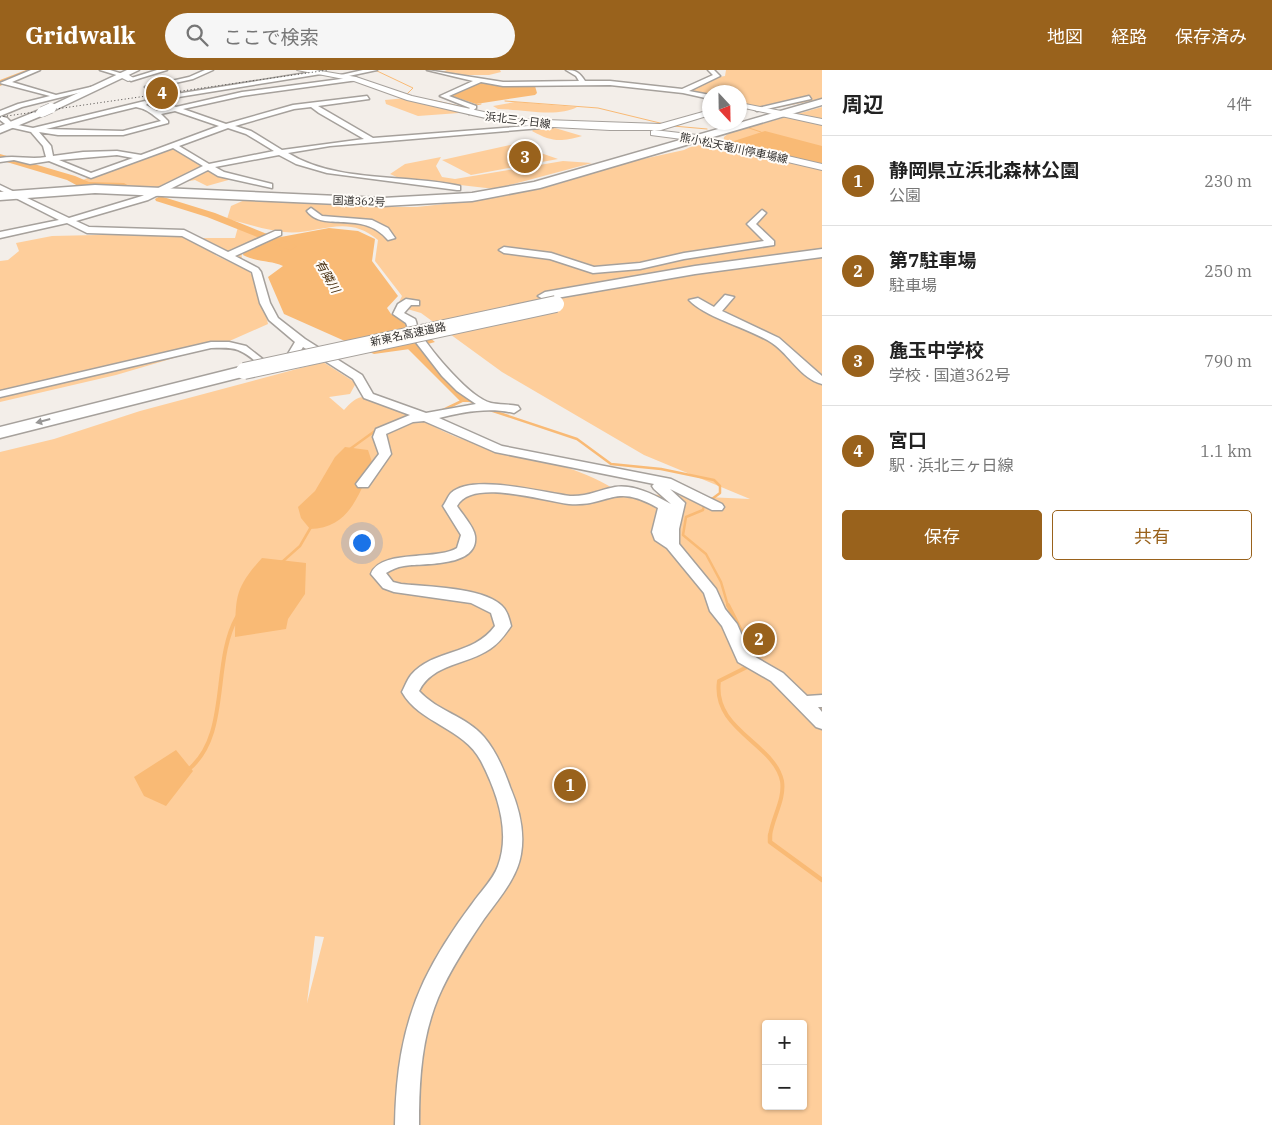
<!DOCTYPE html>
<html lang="ja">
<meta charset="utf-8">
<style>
:root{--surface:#fff;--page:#f6f6f6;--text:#222;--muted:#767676;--line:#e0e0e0;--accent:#99621c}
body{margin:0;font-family:"IBM Plex Serif","Noto Sans JP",serif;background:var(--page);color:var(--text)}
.controls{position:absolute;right:15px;bottom:15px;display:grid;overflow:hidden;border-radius:5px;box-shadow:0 1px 4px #0004}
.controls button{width:45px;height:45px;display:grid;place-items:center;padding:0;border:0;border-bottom:1px solid var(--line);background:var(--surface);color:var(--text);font:25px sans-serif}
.compass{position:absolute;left:702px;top:15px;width:45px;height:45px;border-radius:50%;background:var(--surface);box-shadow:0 1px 4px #0004;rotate:158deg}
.you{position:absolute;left:361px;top:472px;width:18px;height:18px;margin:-12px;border:4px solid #fff;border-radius:50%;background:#1a73e8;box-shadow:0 0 0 8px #1a73e833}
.badge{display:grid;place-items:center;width:32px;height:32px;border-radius:50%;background:var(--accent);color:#fff;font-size:16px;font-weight:700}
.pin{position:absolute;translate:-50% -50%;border:2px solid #fff;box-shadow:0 1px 5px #0006}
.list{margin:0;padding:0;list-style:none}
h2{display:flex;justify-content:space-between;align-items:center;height:65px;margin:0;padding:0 20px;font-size:21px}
h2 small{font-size:16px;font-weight:400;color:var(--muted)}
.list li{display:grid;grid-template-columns:32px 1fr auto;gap:15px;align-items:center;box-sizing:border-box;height:90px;padding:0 20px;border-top:1px solid var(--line)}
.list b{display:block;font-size:19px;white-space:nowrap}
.list p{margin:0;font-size:16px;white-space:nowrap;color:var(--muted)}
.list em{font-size:16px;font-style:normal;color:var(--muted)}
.actions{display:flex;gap:10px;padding:15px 20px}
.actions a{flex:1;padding:11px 0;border:1px solid var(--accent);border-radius:5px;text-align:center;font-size:18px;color:var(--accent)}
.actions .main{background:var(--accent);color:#fff}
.icon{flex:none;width:28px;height:28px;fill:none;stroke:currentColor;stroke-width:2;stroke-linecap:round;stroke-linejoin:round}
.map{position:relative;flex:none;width:822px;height:1055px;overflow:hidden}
header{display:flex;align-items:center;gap:30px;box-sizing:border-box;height:70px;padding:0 25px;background:var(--accent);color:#fff}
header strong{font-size:24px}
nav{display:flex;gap:28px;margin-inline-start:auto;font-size:18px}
.search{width:350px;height:45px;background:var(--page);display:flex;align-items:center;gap:12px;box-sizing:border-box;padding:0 18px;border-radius:28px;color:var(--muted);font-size:19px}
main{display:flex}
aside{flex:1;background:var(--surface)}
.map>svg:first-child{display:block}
.green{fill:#fece9b;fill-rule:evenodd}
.water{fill:#f9ba75}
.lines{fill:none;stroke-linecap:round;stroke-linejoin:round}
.stream-far3{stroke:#f9ba75;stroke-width:1}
.stream-far2{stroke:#f9ba75;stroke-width:2.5}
.stream-far1{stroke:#f9ba75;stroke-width:4}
.stream{stroke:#f9ba75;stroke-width:4.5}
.river{fill:#f9ba75;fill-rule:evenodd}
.minor-casing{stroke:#a6a19c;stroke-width:3}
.major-casing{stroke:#a6a19c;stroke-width:2}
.highway-casing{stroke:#a6a19c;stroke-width:3}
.minor{fill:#fff;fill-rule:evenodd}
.major{fill:#fff;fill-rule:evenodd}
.highway{fill:#fff;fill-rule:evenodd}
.rail{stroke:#4d4a48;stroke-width:1;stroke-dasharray:1 2.5;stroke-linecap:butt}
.highway-bridge-far1-casing{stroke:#a6a19c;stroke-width:11;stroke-linecap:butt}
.highway-bridge-casing{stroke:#a6a19c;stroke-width:18;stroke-linecap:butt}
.highway-bridge-far1{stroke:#fff;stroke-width:10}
.highway-bridge{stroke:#fff;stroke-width:16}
.oneway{fill:#989796}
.labels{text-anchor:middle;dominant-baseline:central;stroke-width:4;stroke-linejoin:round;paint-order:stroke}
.far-street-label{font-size:11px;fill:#312f2d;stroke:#fffcf8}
.far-water-label{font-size:12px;font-style:italic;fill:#462d0e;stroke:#fffcf8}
</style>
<header>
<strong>Gridwalk</strong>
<div class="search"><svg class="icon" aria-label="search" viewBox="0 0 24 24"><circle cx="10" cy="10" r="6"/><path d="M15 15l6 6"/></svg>ここで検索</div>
<nav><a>地図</a><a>経路</a><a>保存済み</a></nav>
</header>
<main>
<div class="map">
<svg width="822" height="1055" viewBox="0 0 822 1055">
<rect width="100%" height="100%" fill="#f3eee9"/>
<path class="green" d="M447,0H500L501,2L489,5H443L440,3Z
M726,0H822V29L756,42L748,35L740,33V22H710L709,25L691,20L713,8L725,6Z
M406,28L459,41V43L418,46L386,34L385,30Z
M515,32L577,37C558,48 520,39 498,39L493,36Z
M822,37V1055H0V382L54,369L140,341L323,292L356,313L350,324L329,327L344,340C351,332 358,325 369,327C402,334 429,357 459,368C512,387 573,390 620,423L750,429L644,385L502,302L421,243L397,236L402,226L375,191L378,170C346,142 317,166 284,162C265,160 245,153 227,149L231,136L247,129L372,137H417L479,130L558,114L625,93L684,80C697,73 709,74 723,77L724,67L729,63ZM315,866L324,867L307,933ZM766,954H803V1036H766Z
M555,58L582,66C560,72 552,72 532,61L534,59Z
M515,74L558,89L471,105L442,90Z
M168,76L232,109L207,116L195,110L152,118L88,116L83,110L131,88Z
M441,87L436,96L442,107L455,109L563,91L592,93L495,119L399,108L390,104L405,94Z
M238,157L270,169L241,180L242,189L216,181L199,168H235Z
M184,163L217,186L249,201L260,217L268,254L225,273L116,305L0,332V191L8,190L19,181L16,173L52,166Z"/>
<path class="water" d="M485,12L535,16L537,23L535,25L476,34L449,25L476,14Z
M765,61L822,76V94L731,72Z
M329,158L358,161L375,169L372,191L398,226L387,238L391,244L409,251L435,272L410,279L374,284L284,244L268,207L283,196C270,190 255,192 243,185L244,180L270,169Z
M345,377L368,380L373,395C357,426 350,458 310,459L301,448L298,437L315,421L335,387Z
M262,488L306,493L305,524L288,549L286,559L235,567C236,527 234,519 262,488Z
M176,680L193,701L166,736L144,726L134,707Z"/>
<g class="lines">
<path class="stream-far3" d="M375,0L413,18L407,24L410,26
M431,30L464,37L481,34
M505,31L598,38L664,54
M673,56L707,59
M749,58L761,62"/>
<path class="stream-far2" d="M490,340L577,369L611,394L661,399L714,410L720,416V423L704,435L703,440L686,447L683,465L706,484L721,512L728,536
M441,341L466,329L480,336
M350,379L379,358
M282,492L300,476L311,457"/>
<path class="stream-far1" d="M728,535L755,588
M751,595L719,611C712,660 774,673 782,711C785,730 772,748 770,766
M188,700C231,665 211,593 237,547"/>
<path class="stream" d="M770,765V772L822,810"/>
<path class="river" d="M26,0H37L0,16V10Z
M0,84L75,106L89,112L124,113L129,116L124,119L78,116L67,110L0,90Z
M160,126L215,143L297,176L291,180L287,179L207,147L156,131L155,129Z
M393,257L409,264L474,329L471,332H461L399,270L386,261Z"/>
<defs>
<path id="minor" d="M31,0H40L12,12L56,25L95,16L98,18L22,37L0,46L7,48L13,54L33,58L145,31L148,33L146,35L157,41L169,38L151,30V28L319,1L321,4L160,30L176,37L242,22L356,7L358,10L242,26L183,39L226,54L293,35L367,26L369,29L318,36L373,68L555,54L553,57L330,76L288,83C336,113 406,104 460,116V120H457L327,103L296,94L279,85L215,97L224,102L272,114V118L218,106L208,100L148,130L76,151L89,157L184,160L228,182L275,161H281V165L235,186L258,198L261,202L270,233L278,248L305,269L362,305L373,324L426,343L476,334L457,321L442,306L411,266L406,253L393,244L398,234L406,229L419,231V235H411L404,243L415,249C417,253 417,259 420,263C432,282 470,328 491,333C500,335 509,334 518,336L520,339L514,343C489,337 463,342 439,348L502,376L671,409L722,434L724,437L722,440H712L670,419L685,433L679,459V474L716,519L725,539L737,554L750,584L783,603L807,626L822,625V637H818L822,642V659L816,657L771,611L738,592L722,556L710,541L704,523L667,478L655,470L652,462L658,438C613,412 610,437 569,434C542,431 472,408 457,436C462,444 474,457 475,466C479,498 422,493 404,496C397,497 391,500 386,503L393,512L401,514C427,517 481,517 501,535C507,540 509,548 511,556C505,565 499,573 490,579C467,595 433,593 419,621C437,641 466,646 484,667C496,681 504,700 510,717C519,738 525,761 521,784C517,809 498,829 484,849C467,874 450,900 438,928C421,969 419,1012 419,1055H395C396,1004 402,958 424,911C437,884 454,858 472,834C480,822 493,810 498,796C511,762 497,722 481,691C463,657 420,654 402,622C405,616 407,610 411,605C433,579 473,586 495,556L491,543L471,533L394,522L383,518L371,504C380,479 436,491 457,478L461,465L443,436C446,432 448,426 451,423C472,403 543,423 570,426C587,427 599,420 615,417C635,414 656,426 671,434L654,419L652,416L654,414L495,382L424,351L413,352L386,364L391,384L368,417H358L356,414L379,384L373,367L376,359L410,345L364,328L353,309L303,277L291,297C255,306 264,291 238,280C230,277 220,278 211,278L0,327V321L211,272H229L246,276L269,294L283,292L295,272L269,250L260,233L252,202L182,166L87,163L67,153L0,168V162L59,150L0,120V115L69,148L142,126L203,96L173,78L91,108L49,91L30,94L14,90L0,92V88C16,85 30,90 46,87L43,76L31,62L9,57L0,50V41L18,34L50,26L0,13ZM136,37C147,39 152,44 161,51L123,61L46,59ZM311,37L319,43L364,69L282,80L251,61L235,56L294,39ZM175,41L219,56L141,85L117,81L83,82L53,86L51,76L39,62L58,65H123L168,53V51L161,44ZM228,58L246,64L274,81L209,94L179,76ZM117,85L133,88L91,103L59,90Z
M100,0H110L126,5L123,7Z
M157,0H167L131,11L128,9Z
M205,0H213L193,9L148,19L145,17L189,7Z
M363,0H377L344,7L341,5Z
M427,0L503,12L579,11L576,6L566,0C576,0 580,3 585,11H610L682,19L713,5L708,0H714L720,6L689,21L710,25V29L683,23L610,15L503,16L481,12L449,26L476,36V38L469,44L466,42L470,38L440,26L473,11Z
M809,26L811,29L757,41L754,39Z
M311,138L322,146L372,150L388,158L395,168L388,170C362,139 323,163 307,141Z
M762,140L766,143L756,154L774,171V175L684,189L640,199L593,203L550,189L504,183L499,180L504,177L551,183L594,197L640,193L684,183L764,171L747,154Z
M725,225L734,227L722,241L779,268L822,306V314C801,309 789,284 772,273C749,258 706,248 689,230L698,228L714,237Z"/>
<path id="major" d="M297,0H315L356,7L412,26L516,49L660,54L710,40V45L661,60H610L516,55L407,30L354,11Z
M120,3H126L135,9L128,11L120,7Z
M740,33L822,49V55L740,37Z
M654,60L697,65L822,94V100L697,71L651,65V61Z"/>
<path id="highway" d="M127,0H139L55,40L46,38Z
M822,29V35L540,118L472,131L383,136L95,123L0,130V122L95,115L383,128L472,123L534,112Z
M42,39L46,40V44L0,63V56Z
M822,179V187L695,204L545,230L538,226L545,222L695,196Z
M244,296L250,297L252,301L250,305L0,368V357Z"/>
</defs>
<use href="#minor" class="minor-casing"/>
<use href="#major" class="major-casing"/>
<use href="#highway" class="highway-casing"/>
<use href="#minor" class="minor"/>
<use href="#major" class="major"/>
<use href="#highway" class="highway"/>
<path class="rail" d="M0,47L328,0"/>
<defs>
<path id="highway-bridge-far1" d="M42,42L51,38"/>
<path id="highway-bridge" d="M244,301L556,234"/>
</defs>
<use href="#highway-bridge-far1" class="highway-bridge-far1-casing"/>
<use href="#highway-bridge" class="highway-bridge-casing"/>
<use href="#highway-bridge-far1" class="highway-bridge-far1"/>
<use href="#highway-bridge" class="highway-bridge"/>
</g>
<defs><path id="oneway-solid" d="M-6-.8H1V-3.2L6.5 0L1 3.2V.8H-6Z" transform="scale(1.25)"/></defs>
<use class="oneway" href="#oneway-solid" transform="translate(43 351) rotate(165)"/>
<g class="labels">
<g class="far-street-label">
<text transform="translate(518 50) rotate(7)">浜北三ヶ日線</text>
<text transform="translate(734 78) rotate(12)">熊小松天竜川停車場線</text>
<text transform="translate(359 131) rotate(2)">国道362号</text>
<text transform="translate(408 264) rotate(-12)">新東名高速道路</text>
</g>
<g class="far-water-label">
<text transform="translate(328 206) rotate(60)">有隣川</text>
</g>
</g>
</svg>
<div class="controls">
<button>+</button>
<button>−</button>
</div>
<svg class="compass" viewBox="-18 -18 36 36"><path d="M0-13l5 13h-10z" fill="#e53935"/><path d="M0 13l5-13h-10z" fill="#767676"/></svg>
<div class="you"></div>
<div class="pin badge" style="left:570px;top:715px">1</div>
<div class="pin badge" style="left:759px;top:569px">2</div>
<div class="pin badge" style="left:525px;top:87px">3</div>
<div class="pin badge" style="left:162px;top:23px">4</div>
</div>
<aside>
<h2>周辺<small>4件</small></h2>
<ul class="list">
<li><span class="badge">1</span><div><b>静岡県立浜北森林公園</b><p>公園</p></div><em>230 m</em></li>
<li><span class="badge">2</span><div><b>第7駐車場</b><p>駐車場</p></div><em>250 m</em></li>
<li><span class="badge">3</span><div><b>麁玉中学校</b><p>学校 · 国道362号</p></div><em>790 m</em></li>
<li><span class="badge">4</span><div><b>宮口</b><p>駅 · 浜北三ヶ日線</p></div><em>1.1 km</em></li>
</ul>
<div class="actions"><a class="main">保存</a><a>共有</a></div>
</aside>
</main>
